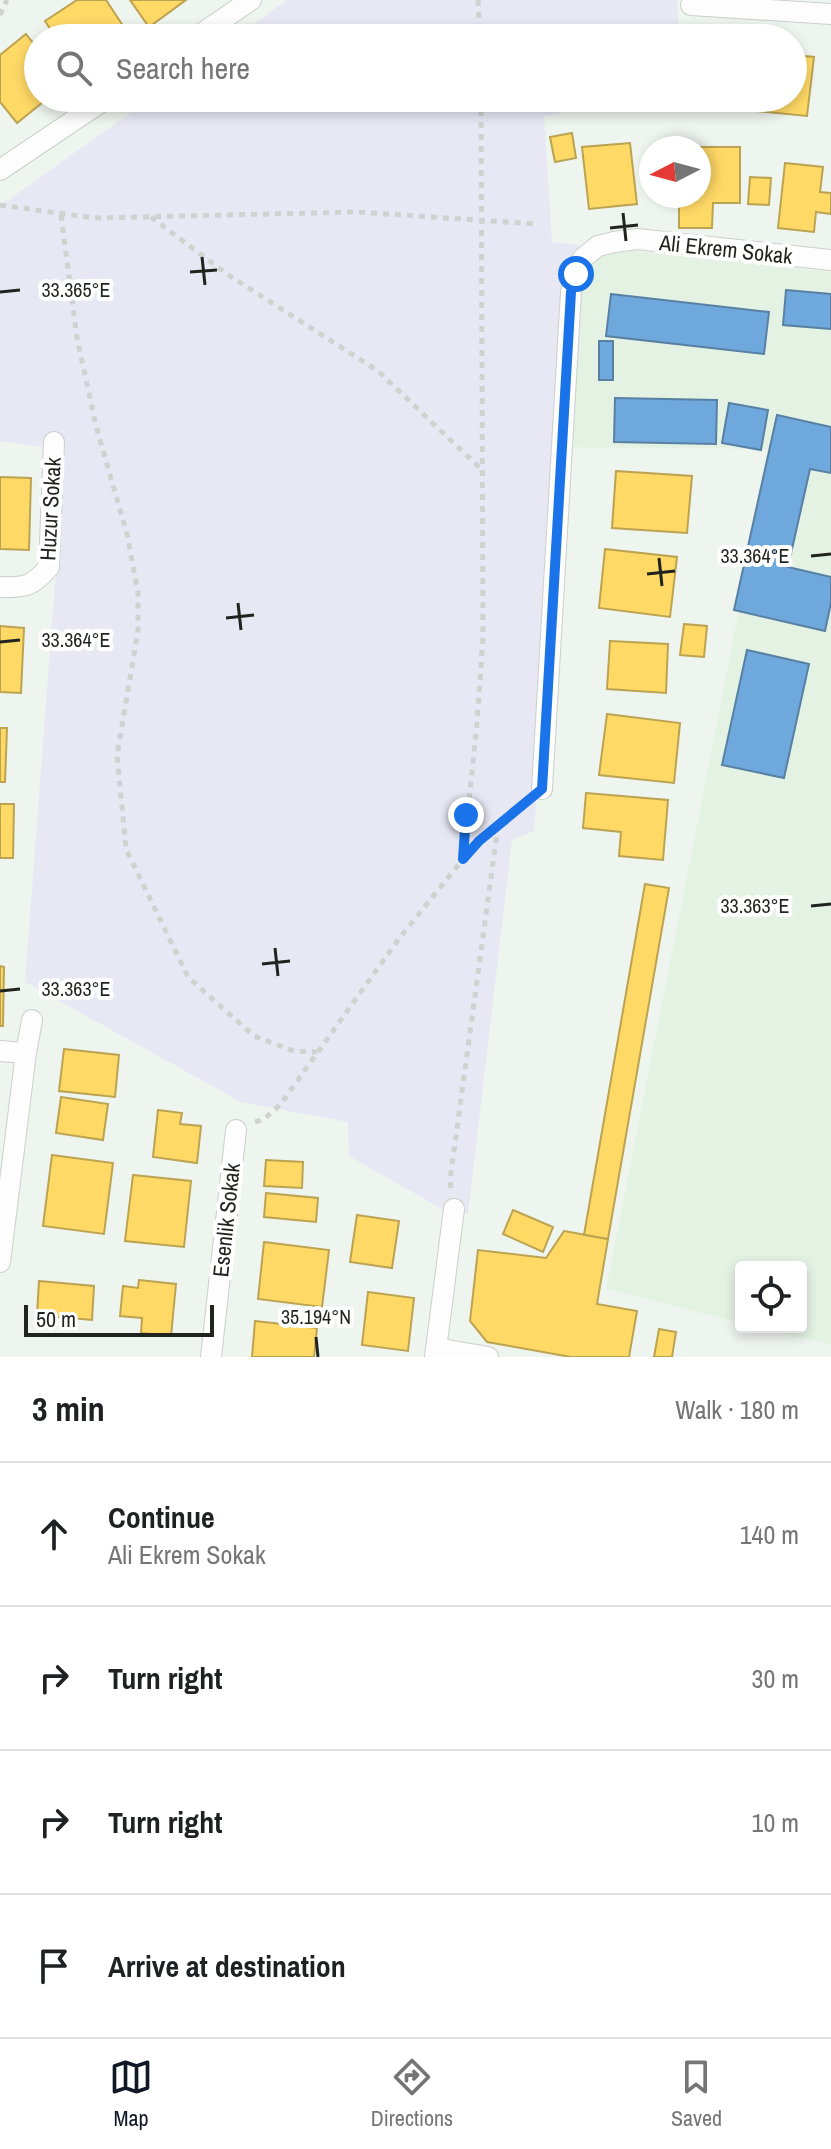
<!DOCTYPE html>
<meta charset="utf-8">
<style>
:root{--surface:#fff;--page:#f2f2f2;--text:#202124;--muted:#757577;--line:#e0e0e0;--accent:#111827}
body{margin:0;font-family:"Archivo Narrow",sans-serif;background:var(--page);color:var(--text)}
.controls{position:absolute;right:24px;bottom:24px;display:grid;overflow:hidden;border-radius:8px;box-shadow:0 4px 12px #0003}
.controls button{width:72px;height:72px;display:grid;place-items:center;padding:0;border:0;border-bottom:2px solid var(--line);background:var(--surface);color:var(--text);font:40px sans-serif}
.compass{position:absolute;left:639px;top:136px;width:72px;height:72px;border-radius:50%;background:var(--surface);box-shadow:0 4px 12px #0003;rotate:264deg}
.scale{position:absolute;left:24px;bottom:20px;width:190px;box-sizing:border-box;padding-left:8px;border:4px solid #1f241f;border-top:0;font-size:22px;line-height:28px;white-space:nowrap;color:#1f241f;-webkit-text-stroke:6px #fff;paint-order:stroke}
.stop{position:absolute;width:24px;height:24px;margin:-18px;border:6px solid #1a73e8;border-radius:50%;background:#fff}
.stop.end{background:#1a73e8;border-color:#fff;box-shadow:0 2px 8px #0008}
.list{margin:0;padding:0;list-style:none}
h2{display:flex;justify-content:space-between;align-items:center;height:104px;margin:0;padding:0 32px;font-size:34px}
h2 small{font-size:26px;font-weight:400;color:var(--muted)}
.list li{display:grid;grid-template-columns:52px 1fr auto;gap:24px;align-items:center;box-sizing:border-box;height:144px;padding:0 32px;border-top:2px solid var(--line)}
.list b{display:block;font-size:30px;white-space:nowrap}
.list p{margin:0;font-size:26px;white-space:nowrap;color:var(--muted)}
.list em{font-size:26px;font-style:normal;color:var(--muted)}
.icon{flex:none;width:44px;height:44px;fill:none;stroke:currentColor;stroke-width:2;stroke-linecap:round;stroke-linejoin:round}
.map{position:relative;flex:none;width:831px;height:1357px;overflow:hidden}
.search{position:absolute;background:var(--surface);box-shadow:0 4px 12px #0003;left:24px;right:24px;top:24px;height:88px;display:flex;align-items:center;gap:20px;box-sizing:border-box;padding:0 28px;border-radius:44px;color:var(--muted);font-size:30px}
.sheet{height:680px;background:var(--surface)}
nav{display:flex;justify-content:space-around;align-items:center;box-sizing:border-box;height:112px;border-top:2px solid var(--line);background:var(--surface);font-size:22px;color:var(--muted)}
nav a{display:grid;justify-items:center;gap:4px}
nav .on{color:var(--accent)}
.map>svg:first-child{display:block}
.built{fill:#e4f2e4}
.green{fill:#e8e8f5}
.homes{fill:#ffd966;stroke:#bca351;stroke-width:2}
.schools{fill:#6fa8dc;stroke:#5780a3;stroke-width:2}
.lines{fill:none;stroke-linecap:round;stroke-linejoin:round}
.street-casing{stroke:#cbd0cb;stroke-width:22}
.path{stroke:#d0d2d0;stroke-width:5;stroke-dasharray:6 6;stroke-linecap:butt}
.street{stroke:#fcfdfc;stroke-width:20}
.route{stroke:#1a73e8;stroke-width:10}
.ticks{fill:none;stroke:#1f241f;stroke-width:3}
.labels{text-anchor:middle;dominant-baseline:central;stroke-width:8;stroke-linejoin:round;paint-order:stroke}
.street-label{font-size:22px;fill:#1f241f;stroke:#fff}
.ticks-label{font-size:20px;text-anchor:middle;fill:#1f241f;stroke:#fff;stroke-width:8;stroke-linejoin:round;paint-order:stroke}
</style>
<div class="map">
<svg width="831" height="1357" viewBox="0 0 831 1357">
<rect width="100%" height="100%" fill="#eef4ee"/>
<path class="built" d="M579,245L831,272V1345L757,1327H801V1267H741V1323L606,1289L743,590L767,449L562,447Z"/>
<path class="green" d="M287,0H677L679,38H234Z
M151,98H640L544,116L552,242L579,245L562,447L534,831L512,840L468,1214L444,1210L349,1156L348,1122L241,1102L25,982L65,450L0,441V206Z"/>
<path class="homes" d="M77,0H106L131,38H56L45,21Z
M130,0H186L149,27Z
M26,34L38,49V98H48L17,123L0,102V55Z
M793,55L814,57L807,116L728,108L729,98H793Z
M572,133L576,158L555,162L550,137Z
M630,143L637,204L589,209L582,147Z
M679,147H740V203H713L712,228H679V196H699V148Z
M785,163L823,167L820,192L831,193V214L816,212L814,232L778,228Z
M750,177L771,178L769,205L748,204Z
M616,471L692,476L687,533L612,528Z
M0,477L31,478L29,550L0,549Z
M605,549L677,557L670,617L599,608Z
M684,624L707,626L704,657L680,655Z
M0,626L24,628L21,693L0,692Z
M610,641L668,644L666,693L607,689Z
M607,714L680,723L674,783L599,775Z
M0,728H7L5,782H0Z
M586,793L668,800L663,860L619,856L621,832L583,828Z
M0,804H14L13,858H0Z
M645,884L669,888L608,1239L584,1235Z
M0,966L4,967L3,1026H0Z
M64,1049L119,1055L115,1097L59,1091Z
M61,1097L108,1104L103,1140L56,1133Z
M158,1110L182,1113L180,1124L201,1126L197,1163L153,1157Z
M52,1155L113,1163L104,1234L43,1226Z
M266,1160L303,1162L302,1188L264,1186Z
M133,1175L191,1181L184,1247L125,1241Z
M266,1193L318,1198L316,1222L264,1217Z
M513,1210L553,1227L543,1252L503,1234Z
M357,1215L399,1221L392,1268L350,1262Z
M564,1231L608,1239L597,1304L637,1311L629,1357H571L487,1342L470,1321L478,1250L546,1258Z
M264,1242L329,1250L322,1307L258,1299Z
M139,1280L176,1284L171,1336L141,1333L142,1318L120,1316L123,1286L138,1288Z
M39,1281L94,1286L92,1320L37,1315Z
M368,1292L414,1298L408,1351L362,1345Z
M255,1321L317,1328L314,1357H252Z
M659,1329L676,1332L672,1357H654Z"/>
<path class="schools" d="M786,290L831,294V329L783,325Z
M611,294L769,312L764,354L606,336Z
M599,341H613V380H599Z
M615,398L717,400L716,444L614,442Z
M729,403L768,410L761,450L722,443Z
M777,415L831,427V473L810,469L788,567L831,577V603L825,631L734,610Z
M747,650L809,664L784,778L722,765Z"/>
<g class="lines">
<defs>
<path id="street" d="M691,5L831,14
M195,38L251,0
M0,170L107,98
M0,587C25,588 33,586 49,567L54,442
M542,789L571,292L576,274L583,258L598,246L614,242L637,239L831,260
M0,1051L26,1053
M0,1262L26,1053L32,1020
M436,1348L488,1357
M211,1357L236,1130
M435,1357L454,1209"/>
</defs>
<use href="#street" class="street-casing"/>
<path class="path" d="M478,0L480,38
M0,15L7,0
M0,205L94,218L357,212L536,224
M61,215L77,338L96,426L127,534L138,592V631L117,755L126,849L188,977L254,1036L294,1051L317,1052
M151,217L227,274L378,371L482,470
M463,859L477,723L483,637L481,98
M255,1122L264,1119L280,1105L398,940L463,859L479,841L526,802
M451,1188L450,1180L498,826"/>
<use href="#street" class="street"/>
</g>
<g class="lines">
<path class="route" d="M466,815L463,859L479,841L542,789L571,292L576,274"/>
</g>
<path class="ticks" d="M623,213L626,241M610,228L638,225M202,257L205,285M190,272L217,270M0,292L20,290M811,556L831,554M659,558L662,586M647,574L675,571M238,603L241,630M226,618L254,615M0,642L20,640M811,906L831,904M275,948L278,976M262,964L290,961M0,991L20,989M316,1337L318,1357"/>
<g class="labels">
<g class="street-label">
<text transform="translate(726 249) rotate(6)">Ali Ekrem Sokak</text>
<text transform="translate(50 509) rotate(-87)">Huzur Sokak</text>
<text transform="translate(226 1220) rotate(-84)">Esenlik Sokak</text>
</g>
</g>
<g class="ticks-label">
<text x="76" y="297">33.365°E</text>
<text x="755" y="563">33.364°E</text>
<text x="76" y="647">33.364°E</text>
<text x="755" y="913">33.363°E</text>
<text x="76" y="996">33.363°E</text>
<text x="316" y="1324">35.194°N</text>
</g>
</svg>
<div class="controls">
<button><svg class="icon" aria-label="locate" viewBox="0 0 24 24"><circle cx="12" cy="12" r="6"/><path d="M12 2v4M12 18v4M2 12h4M18 12h4"/></svg></button>
</div>
<svg class="compass" viewBox="-18 -18 36 36"><path d="M0-13l5 13h-10z" fill="#e53935"/><path d="M0 13l5-13h-10z" fill="#757577"/></svg>
<div class="scale">50 m</div>
<div class="stop" style="left:576px;top:274px"></div>
<div class="stop end" style="left:466px;top:815px"></div>
<div class="search"><svg class="icon" aria-label="search" viewBox="0 0 24 24"><circle cx="10" cy="10" r="6"/><path d="M15 15l6 6"/></svg>Search here</div>
</div>
<section class="sheet">
<h2>3 min<small>Walk · 180 m</small></h2>
<ul class="list">
<li><svg class="icon" aria-label="ahead" viewBox="0 0 24 24"><path d="M12 20V5M6 11l6-6 6 6"/></svg><div><b>Continue</b><p>Ali Ekrem Sokak</p></div><em>140 m</em></li>
<li><svg class="icon" aria-label="right" viewBox="0 0 24 24"><path d="M7 20v-9h11M14 6l5 5-5 5"/></svg><div><b>Turn right</b></div><em>30 m</em></li>
<li><svg class="icon" aria-label="right" viewBox="0 0 24 24"><path d="M7 20v-9h11M14 6l5 5-5 5"/></svg><div><b>Turn right</b></div><em>10 m</em></li>
<li><svg class="icon" aria-label="arrive" viewBox="0 0 24 24"><path d="M6 21V4h12l-3 4 3 4H6"/></svg><div><b>Arrive at destination</b></div></li>
</ul>
</section>
<nav>
<a class="on"><svg class="icon" aria-label="map" viewBox="0 0 24 24"><path d="M3 6l6-2 6 2 6-2v14l-6 2-6-2-6 2zM9 4v14M15 6v14"/></svg>Map</a>
<a><svg class="icon" aria-label="directions" viewBox="0 0 24 24"><path d="M12 3l9 9-9 9-9-9zM9 14v-3h6M13 9l2 2-2 2"/></svg>Directions</a>
<a><svg class="icon" aria-label="saved" viewBox="0 0 24 24"><path d="M7 4h10v16l-5-4-5 4z"/></svg>Saved</a>
</nav>
